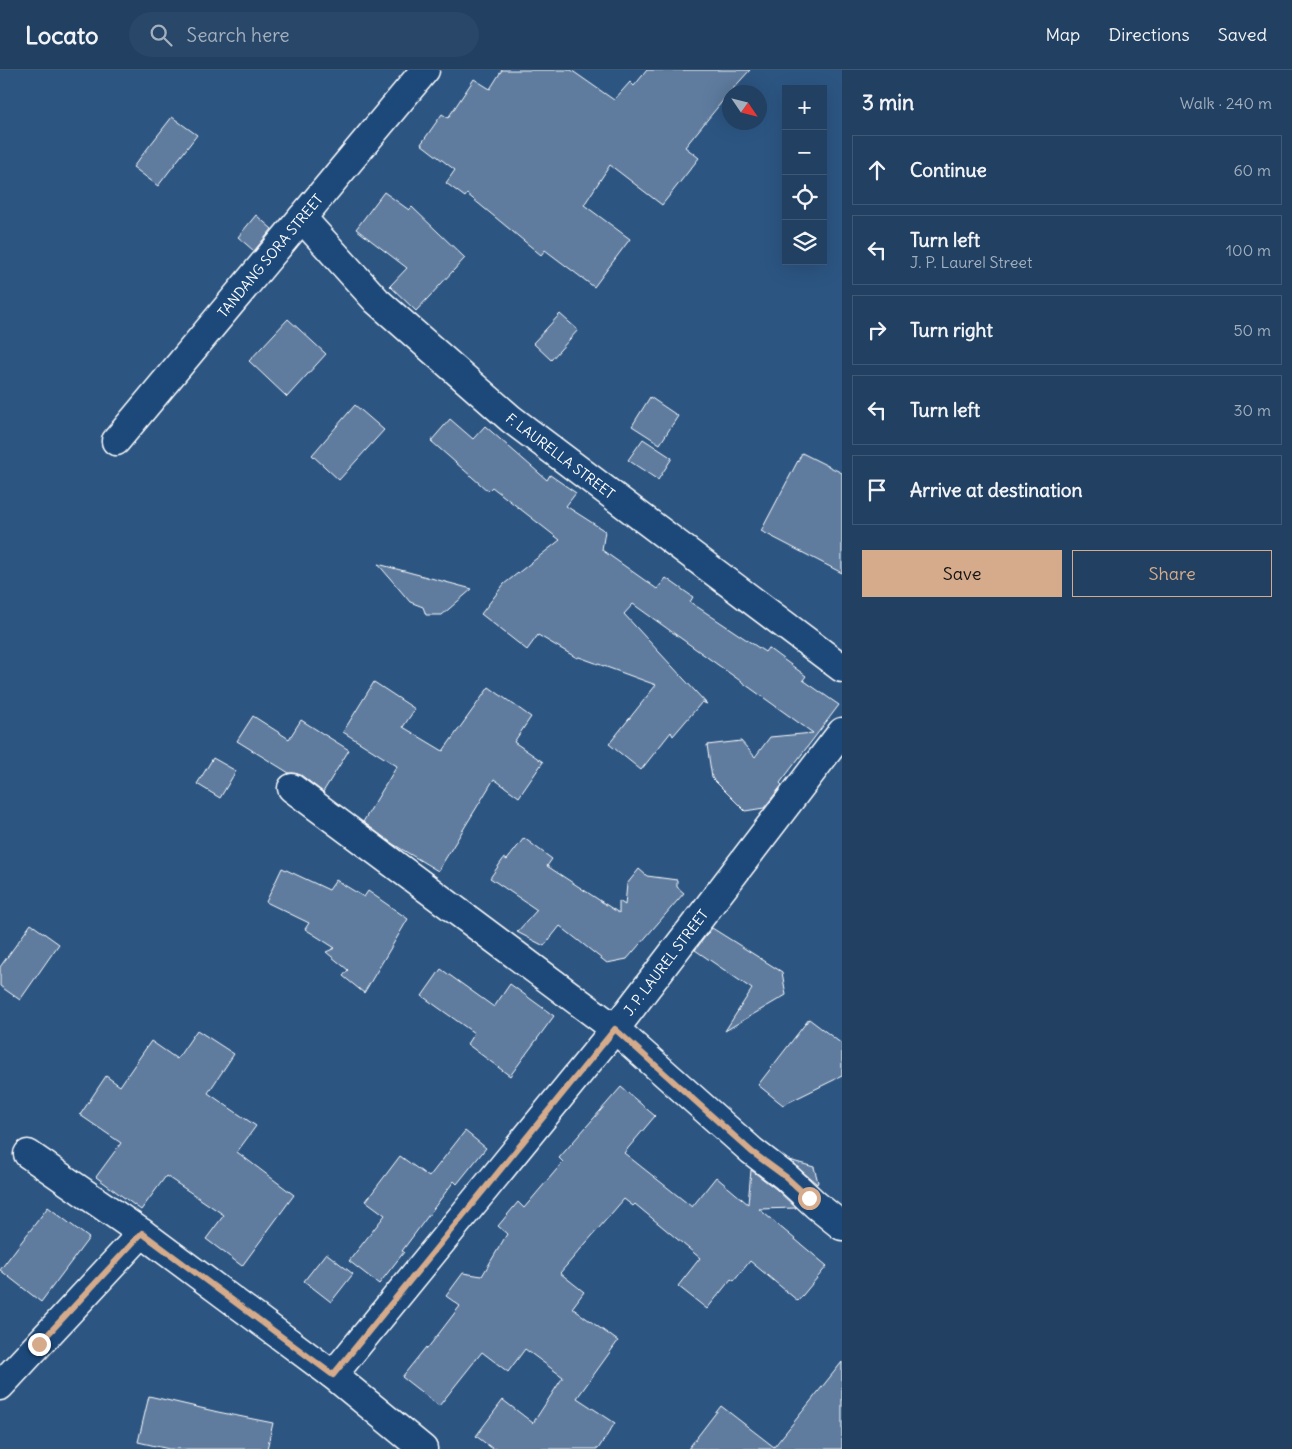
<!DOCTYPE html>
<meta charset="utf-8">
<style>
:root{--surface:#214062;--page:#294768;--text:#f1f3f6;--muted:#a2afbe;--line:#3e5977;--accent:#d6ab8b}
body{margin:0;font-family:Delius,sans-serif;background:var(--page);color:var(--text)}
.controls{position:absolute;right:15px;top:15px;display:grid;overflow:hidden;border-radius:0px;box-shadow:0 5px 20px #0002}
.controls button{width:45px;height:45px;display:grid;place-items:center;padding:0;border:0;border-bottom:1px solid var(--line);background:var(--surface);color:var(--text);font:25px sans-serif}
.compass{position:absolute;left:722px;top:15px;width:45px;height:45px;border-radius:50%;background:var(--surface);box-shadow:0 5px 20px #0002;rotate:125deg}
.stop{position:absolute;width:15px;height:15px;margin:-11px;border:4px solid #d6ab8b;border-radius:50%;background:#fff}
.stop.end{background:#d6ab8b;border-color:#fff;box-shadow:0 1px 5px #0008}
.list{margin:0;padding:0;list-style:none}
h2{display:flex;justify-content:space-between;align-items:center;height:65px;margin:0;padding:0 20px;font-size:21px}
h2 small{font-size:16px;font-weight:400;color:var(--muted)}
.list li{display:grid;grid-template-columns:32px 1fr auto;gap:15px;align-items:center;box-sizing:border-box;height:70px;margin:0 10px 10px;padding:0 10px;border:1px solid var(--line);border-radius:0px}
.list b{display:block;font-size:19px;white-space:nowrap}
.list p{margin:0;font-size:16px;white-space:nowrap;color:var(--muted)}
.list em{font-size:16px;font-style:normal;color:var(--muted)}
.actions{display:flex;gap:10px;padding:15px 20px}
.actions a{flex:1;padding:11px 0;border:1px solid var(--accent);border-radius:0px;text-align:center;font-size:18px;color:var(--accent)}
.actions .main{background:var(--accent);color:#111}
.icon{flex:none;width:28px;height:28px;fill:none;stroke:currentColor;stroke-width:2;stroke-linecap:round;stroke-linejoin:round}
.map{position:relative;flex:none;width:842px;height:1379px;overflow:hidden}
header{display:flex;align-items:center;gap:30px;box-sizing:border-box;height:70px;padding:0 25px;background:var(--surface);border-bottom:1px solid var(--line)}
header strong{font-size:24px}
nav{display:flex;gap:28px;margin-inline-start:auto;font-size:18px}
.search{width:350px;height:45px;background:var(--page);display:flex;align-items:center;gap:12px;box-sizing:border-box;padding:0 18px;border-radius:28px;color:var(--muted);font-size:19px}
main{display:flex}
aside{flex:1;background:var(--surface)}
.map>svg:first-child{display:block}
.building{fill:#5e7c9f;stroke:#fff}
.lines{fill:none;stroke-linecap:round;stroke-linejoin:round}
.minor-casing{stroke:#fff;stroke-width:31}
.minor{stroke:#1f4a7a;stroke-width:28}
.route{stroke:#d6ab8b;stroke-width:6}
.labels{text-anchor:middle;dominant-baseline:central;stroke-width:4;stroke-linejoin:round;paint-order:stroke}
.street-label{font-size:14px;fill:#fff;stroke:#1f4a7a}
</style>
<header>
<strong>Locato</strong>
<div class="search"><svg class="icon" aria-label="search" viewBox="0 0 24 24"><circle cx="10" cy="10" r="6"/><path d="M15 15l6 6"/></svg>Search here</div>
<nav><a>Map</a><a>Directions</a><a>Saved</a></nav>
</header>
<main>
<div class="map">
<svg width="842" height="1379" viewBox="0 0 842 1379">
<rect width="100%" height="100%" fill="#2c5582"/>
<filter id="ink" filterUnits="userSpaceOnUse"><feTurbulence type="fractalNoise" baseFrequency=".02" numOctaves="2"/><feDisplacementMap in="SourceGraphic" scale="10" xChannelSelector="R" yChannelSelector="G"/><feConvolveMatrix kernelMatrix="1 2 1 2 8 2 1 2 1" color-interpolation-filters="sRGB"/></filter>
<g filter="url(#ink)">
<path class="building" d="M502,0H571L614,30L630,12L634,16L647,0H750L730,22L685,77L699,88L662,135L610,95L584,135L630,169L594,217L545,180L541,185L467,124L465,127L446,113L455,100L421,74L442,44L448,48L474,9L490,19Z
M172,47L197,65L158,116L133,97Z
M384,122L409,140L412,137L465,188L416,241L390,216L407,198L356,159Z
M256,145L272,159L254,181L238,167Z
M560,244L578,260L551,290L533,273Z
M288,249L326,284L287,327L249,291Z
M650,327L678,346L660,374L632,356Z
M355,335L384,360L339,410L312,385Z
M450,349L473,369L485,356L547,410L550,405L576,423L566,436L605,461L602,480L657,519L666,508L693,527L690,532L765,582L768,578L806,606L803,610L839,635L780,713L782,715L764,738L745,741L712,708L707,675L741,671L755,687L770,667L813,663L633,534L624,544L707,634L702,632L673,666L671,662L641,700L609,674L656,615L579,587L577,588L538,565L527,580L481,544L504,514L560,470L492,417L488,421L431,371Z
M643,369L672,388L658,410L628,390Z
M802,383L842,403V503L761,461Z
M378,494L472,519L442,545H426L423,537L410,532Z
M374,612L415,639L403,657L443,681L489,617L531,647L514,672L543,692L519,727L494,709L438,801L393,774L363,752L397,696L343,662Z
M253,646L289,669L301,650L349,680L323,722L301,705L294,703H289L237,671Z
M213,688L236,701L220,728L197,714Z
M524,768L552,789L547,796L619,843V831L625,835L627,814L639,799L647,806L677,810V817L684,823L627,889L607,893L560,856L544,876L517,862L537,840L490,808L504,788L507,790Z
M282,798L329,820L336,810L364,827L368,821L408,849L364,923L343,906L348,900L326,882L335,878L305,859L309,853L266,832Z
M31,854L59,874L20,930L0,916V897Z
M712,858L782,902L786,925L725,961L752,919L695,880Z
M441,899L494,937L510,914L554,946L510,1006L467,974L474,963L422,926Z
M809,949L842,974V1006L783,1035L758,1015Z
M197,960L234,984L208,1023L256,1056L237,1082L294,1125L242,1196L206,1169L224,1145L166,1106L141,1140L96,1107L121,1073L80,1045L106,1006L120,1016L151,971L177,989Z
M621,1017L655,1046L624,1083L692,1137L716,1107L748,1134L751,1100L776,1119L796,1138L759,1139L827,1196L798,1231L750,1191L734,1211L731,1209L707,1239L678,1216L700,1188L635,1134L633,1136L624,1129L560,1203L584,1222L572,1238L618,1271L577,1328L615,1353L598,1379H493L476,1366L503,1330L533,1353L563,1307L525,1279L508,1302L482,1282L439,1336L402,1307L426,1277L427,1279L460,1236L446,1226L463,1203L482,1206L507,1164L498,1156L518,1132L524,1138L563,1092L559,1088Z
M465,1061L486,1078L457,1114L454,1111L402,1181L404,1182L379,1214L349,1191L385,1145L366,1131L400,1086L429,1107Z
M789,1090L814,1097L818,1112L817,1114Z
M48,1137L89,1168L41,1232L0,1200Z
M326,1183L353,1204L331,1232L304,1211Z
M842,1292V1379H688L721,1336L774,1377Z
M149,1326L218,1342L273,1353L267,1379H169L138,1372Z"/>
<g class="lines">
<defs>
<g id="minor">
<path id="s1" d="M302,148L377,231L511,349L842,598"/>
<path id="s2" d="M116,371L425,0"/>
<path d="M292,718L615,959L752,1081L786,1107L816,1135L842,1156"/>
<path d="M28,1084L142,1163L333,1305L423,1379"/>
<path id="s3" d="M333,1305L615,959L842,662"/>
<path d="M0,1316L142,1163"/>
</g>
</defs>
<use href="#minor" class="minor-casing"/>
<use href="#minor" class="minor"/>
</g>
</g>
<g class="lines" filter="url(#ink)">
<path class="route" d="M39,1274L142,1163L333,1305L615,959L752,1082L786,1107L809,1128"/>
</g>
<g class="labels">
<g class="street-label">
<text stroke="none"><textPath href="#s2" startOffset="241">TANDANG SORA STREET</textPath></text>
<text stroke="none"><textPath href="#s1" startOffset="352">F. LAURELLA STREET</textPath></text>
<text stroke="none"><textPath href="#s3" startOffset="530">J. P. LAUREL STREET</textPath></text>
</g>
</g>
</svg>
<div class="controls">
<button>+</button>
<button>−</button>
<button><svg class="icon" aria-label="locate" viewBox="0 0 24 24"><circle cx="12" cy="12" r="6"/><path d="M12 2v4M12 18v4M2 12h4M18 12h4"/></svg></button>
<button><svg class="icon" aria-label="layers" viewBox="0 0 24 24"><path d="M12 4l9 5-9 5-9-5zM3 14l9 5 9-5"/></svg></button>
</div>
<svg class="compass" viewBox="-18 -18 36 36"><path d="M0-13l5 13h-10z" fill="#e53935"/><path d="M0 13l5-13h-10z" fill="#a2afbe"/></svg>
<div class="stop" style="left:809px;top:1128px"></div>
<div class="stop end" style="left:39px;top:1274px"></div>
</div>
<aside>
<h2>3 min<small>Walk · 240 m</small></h2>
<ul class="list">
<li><svg class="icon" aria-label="ahead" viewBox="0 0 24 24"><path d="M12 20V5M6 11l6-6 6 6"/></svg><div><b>Continue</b></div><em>60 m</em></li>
<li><svg class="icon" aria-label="left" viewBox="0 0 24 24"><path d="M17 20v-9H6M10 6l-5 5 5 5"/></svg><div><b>Turn left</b><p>J. P. Laurel Street</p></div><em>100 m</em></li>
<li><svg class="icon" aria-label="right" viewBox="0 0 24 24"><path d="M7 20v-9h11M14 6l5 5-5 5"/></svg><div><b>Turn right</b></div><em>50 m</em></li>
<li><svg class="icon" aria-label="left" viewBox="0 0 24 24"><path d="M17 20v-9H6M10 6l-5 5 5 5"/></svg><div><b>Turn left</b></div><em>30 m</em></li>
<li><svg class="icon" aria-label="arrive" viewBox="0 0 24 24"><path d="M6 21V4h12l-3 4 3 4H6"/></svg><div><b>Arrive at destination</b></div></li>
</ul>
<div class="actions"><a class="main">Save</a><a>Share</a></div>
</aside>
</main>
